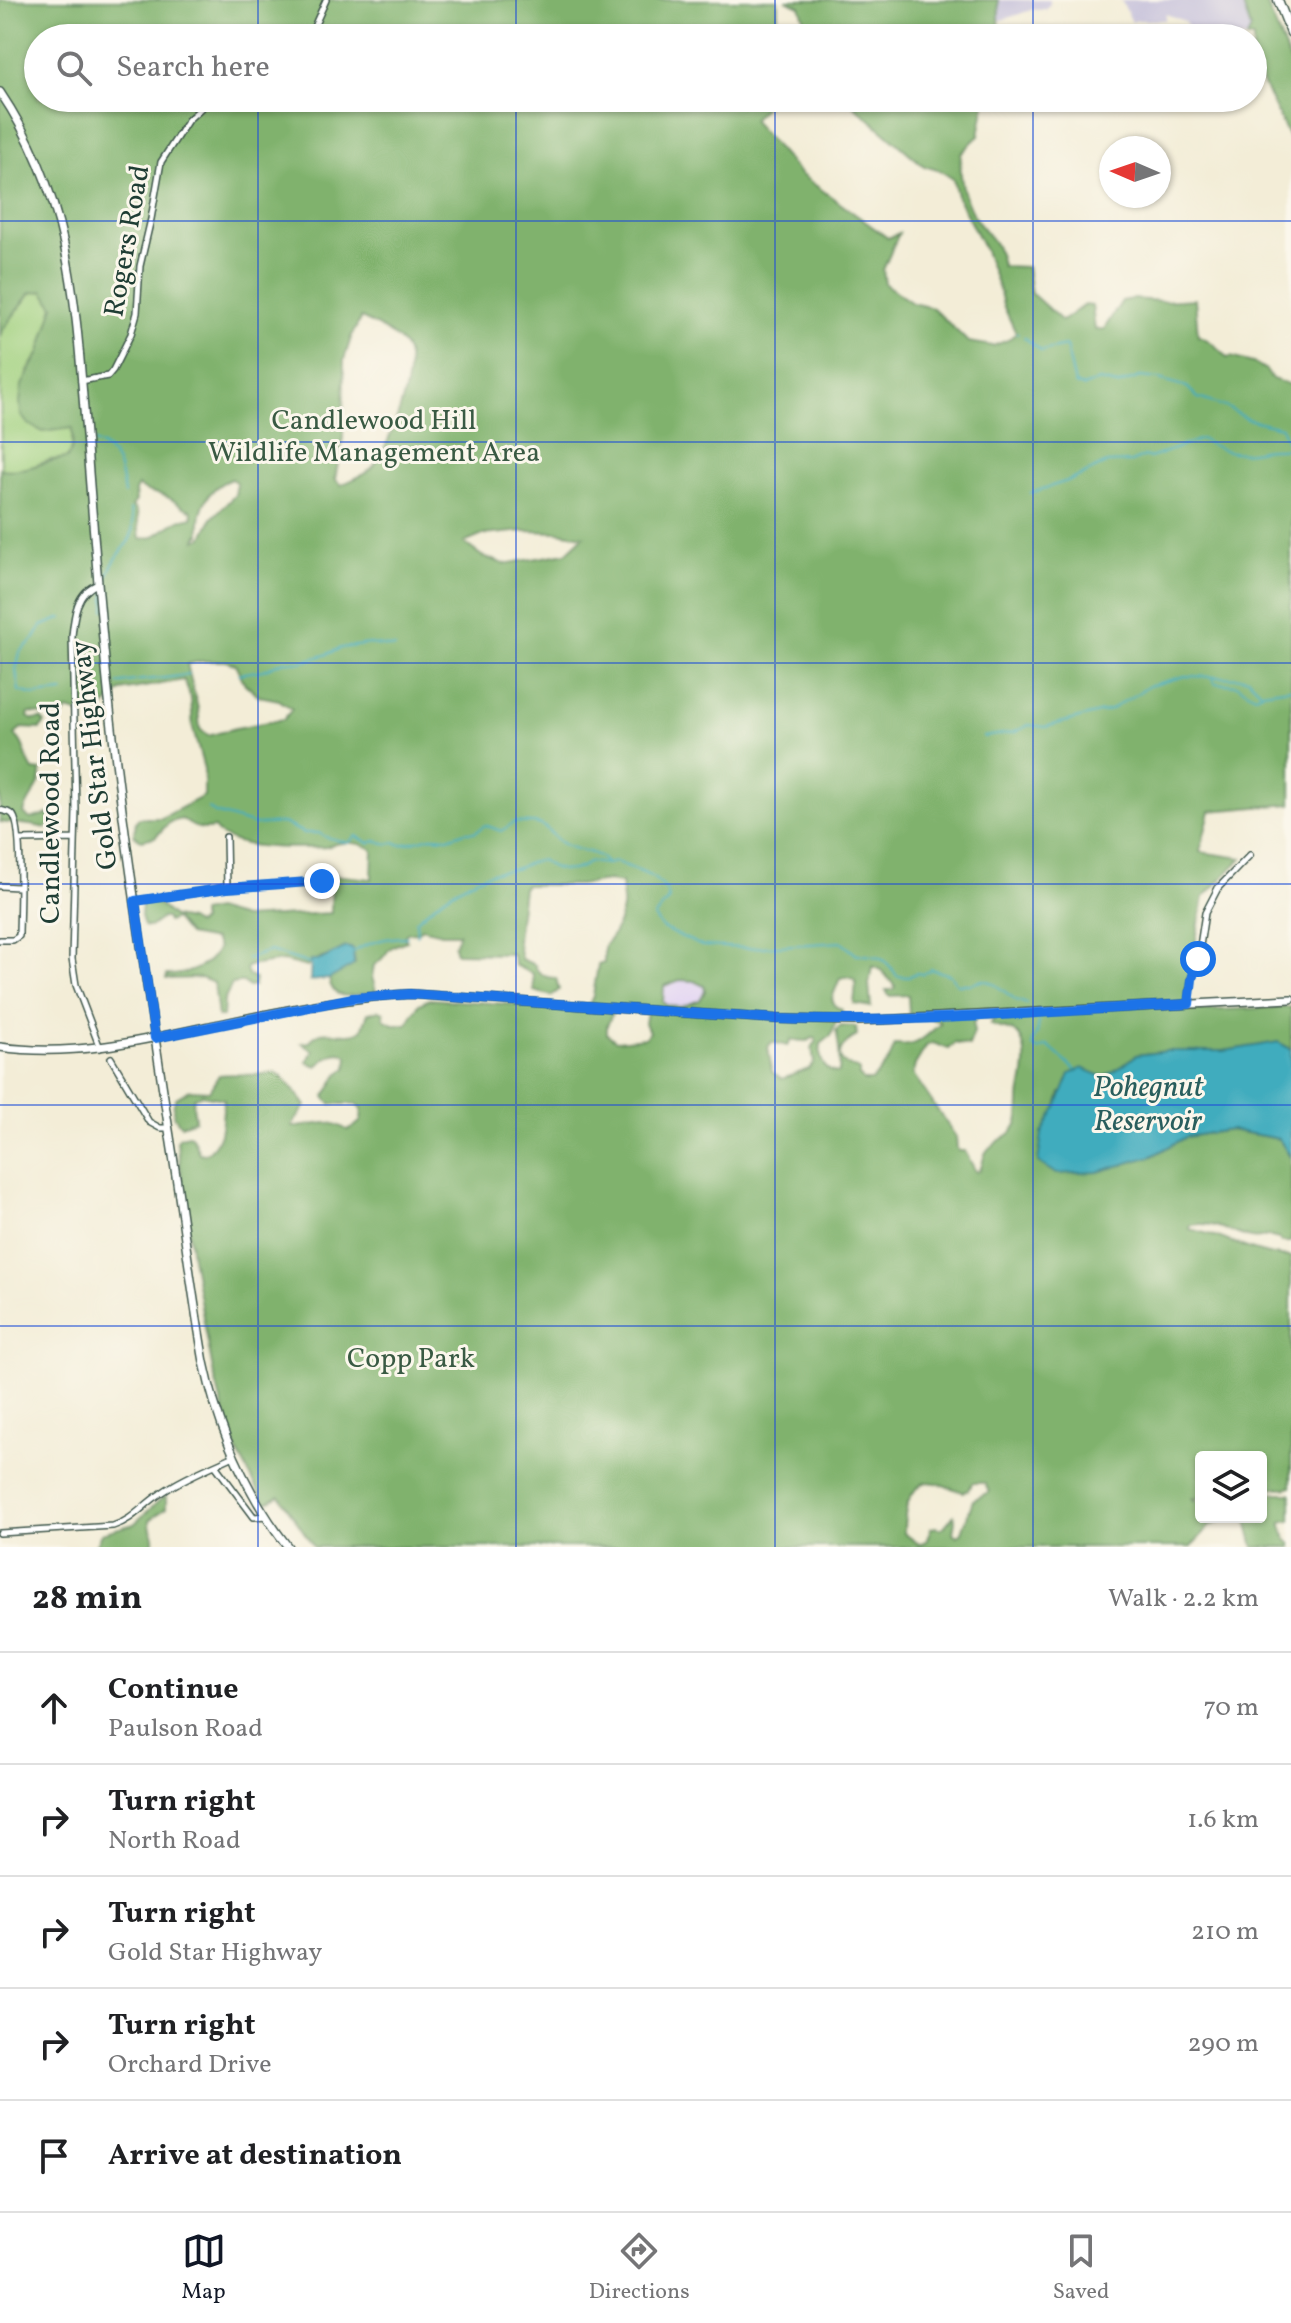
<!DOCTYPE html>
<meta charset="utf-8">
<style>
:root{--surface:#fff;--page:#f6f6f6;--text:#202124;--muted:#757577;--line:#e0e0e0;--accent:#111827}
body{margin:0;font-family:Vollkorn,serif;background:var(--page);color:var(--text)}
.controls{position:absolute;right:24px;bottom:24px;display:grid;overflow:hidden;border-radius:8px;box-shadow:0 2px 6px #0004}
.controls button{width:72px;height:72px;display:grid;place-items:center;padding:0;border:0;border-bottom:2px solid var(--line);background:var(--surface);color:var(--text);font:40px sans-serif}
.compass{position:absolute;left:1099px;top:136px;width:72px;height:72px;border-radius:50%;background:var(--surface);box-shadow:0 2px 6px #0004;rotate:272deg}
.stop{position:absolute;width:24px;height:24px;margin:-18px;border:6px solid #1a73e8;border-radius:50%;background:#fff}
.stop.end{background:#1a73e8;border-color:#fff;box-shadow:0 2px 8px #0008}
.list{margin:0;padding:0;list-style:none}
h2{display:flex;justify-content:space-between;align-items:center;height:104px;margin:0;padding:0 32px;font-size:34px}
h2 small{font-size:26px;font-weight:400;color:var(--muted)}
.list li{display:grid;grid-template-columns:52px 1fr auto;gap:24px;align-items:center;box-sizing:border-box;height:112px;padding:0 32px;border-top:2px solid var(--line)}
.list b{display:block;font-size:30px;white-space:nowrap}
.list p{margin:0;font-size:26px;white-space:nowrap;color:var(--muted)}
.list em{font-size:26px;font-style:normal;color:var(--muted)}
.icon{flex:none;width:44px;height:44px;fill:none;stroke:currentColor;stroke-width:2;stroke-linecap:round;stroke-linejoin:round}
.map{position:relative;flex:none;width:1291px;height:1547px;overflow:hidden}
.search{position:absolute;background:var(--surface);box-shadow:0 2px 6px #0004;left:24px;right:24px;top:24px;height:88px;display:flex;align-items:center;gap:20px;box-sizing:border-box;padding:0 28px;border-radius:44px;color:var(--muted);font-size:30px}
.sheet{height:664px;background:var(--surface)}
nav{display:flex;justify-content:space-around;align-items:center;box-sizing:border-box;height:112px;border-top:2px solid var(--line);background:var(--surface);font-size:22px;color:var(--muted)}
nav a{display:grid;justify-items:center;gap:4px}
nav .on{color:var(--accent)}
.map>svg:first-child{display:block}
.built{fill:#e2d4f3}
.industrial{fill:#c5c0da}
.green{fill:#a0d07e;stroke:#608659;stroke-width:2}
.forest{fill:#80b26d;stroke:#507850;stroke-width:2;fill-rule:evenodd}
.water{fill:#3facbe;stroke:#2f7479;stroke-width:2}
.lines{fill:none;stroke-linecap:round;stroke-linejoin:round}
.stream{stroke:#3facbe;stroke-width:2}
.minor-casing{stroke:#3f574c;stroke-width:8}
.major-casing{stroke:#3f574c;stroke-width:10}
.highway-casing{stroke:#3f574c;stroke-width:11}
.minor{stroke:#fff;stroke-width:5}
.major{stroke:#fff;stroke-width:7}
.highway{stroke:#fff;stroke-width:8}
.route{stroke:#1a73e8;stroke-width:10}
.grid{fill:none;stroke:#1d4ed8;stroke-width:2;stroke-opacity:0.55}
.labels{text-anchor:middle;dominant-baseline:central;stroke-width:6;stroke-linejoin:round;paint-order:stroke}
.street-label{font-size:28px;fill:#1f3d34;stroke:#fbf7ec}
.park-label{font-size:28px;fill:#395a43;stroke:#fbf7ec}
.water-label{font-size:30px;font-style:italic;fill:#295e5d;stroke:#fbf7ec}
</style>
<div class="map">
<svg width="1291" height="1547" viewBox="0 0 1291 1547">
<rect width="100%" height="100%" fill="#fbf7ec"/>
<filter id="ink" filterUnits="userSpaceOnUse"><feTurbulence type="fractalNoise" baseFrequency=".0125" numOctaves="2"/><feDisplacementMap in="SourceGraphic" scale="16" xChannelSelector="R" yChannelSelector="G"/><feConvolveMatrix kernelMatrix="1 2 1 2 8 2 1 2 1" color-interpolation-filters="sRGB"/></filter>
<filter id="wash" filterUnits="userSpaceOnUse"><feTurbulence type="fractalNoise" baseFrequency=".006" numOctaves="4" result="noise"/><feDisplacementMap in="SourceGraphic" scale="32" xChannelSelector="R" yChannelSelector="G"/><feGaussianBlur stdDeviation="1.8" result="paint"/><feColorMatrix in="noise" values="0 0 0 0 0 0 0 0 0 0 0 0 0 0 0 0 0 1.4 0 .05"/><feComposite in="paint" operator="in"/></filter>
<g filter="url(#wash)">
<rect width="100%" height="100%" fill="#f3edd7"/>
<path class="built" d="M680,980L694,981L704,986L705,991L700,1000L680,1007L666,1005L663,1001L664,986Z"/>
<path class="industrial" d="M998,0H1050V4L1045,9H1034L999,21Z
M1121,0H1241L1251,29L1247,38H1208L1195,35L1184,21L1166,14L1165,20H1136L1132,22Z"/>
<path class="green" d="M43,291L54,306L40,352L27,372L72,428V452L67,458L50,460L21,471L1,470L0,338L4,328L31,293Z"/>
<path class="forest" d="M0,0H778V38H38V98H773L752,120L800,174L888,238L899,233L883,270L885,284L912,303L933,308L968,342L993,346L1008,340L1016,333L1003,305L1000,292L985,251L957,196L953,179L941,171L924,166L845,98H986L979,135L961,154C959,175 963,198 974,216C988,239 997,237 1002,266L1027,267L1031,293L1062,321L1084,305L1092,306L1095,330L1104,329L1122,301L1132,299L1162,301L1195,299L1198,336C1208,338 1221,350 1227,358L1231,357L1256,364L1266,370L1272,379L1291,385V804L1210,811L1200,852L1242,858L1204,897L1185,997L1191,1011L1291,1007V1049L1278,1043L1224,1051H1168L1136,1055L1124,1065L1104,1077L1061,1093L1058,1103L1152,1156L1185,1137L1230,1130L1279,1139L1291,1158V1242H1281L1279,1239L1267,1236C1246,1247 1218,1216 1189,1226V1229C1227,1236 1250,1255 1291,1257V1486L1286,1488L1261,1487V1457H1201V1497L1192,1499L1194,1501H1201V1517H1230L1210,1526L1191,1547H314L280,1496L265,1503L239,1455L228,1428L213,1371L192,1257L177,1141L180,1137L189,1135L192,1137L199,1153L205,1154C225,1142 221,1119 224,1099L201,1095L194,1098C191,1107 195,1111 195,1120L181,1125C173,1118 171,1108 176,1098L190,1090L209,1091L219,1075C234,1073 249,1076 265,1074C268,1073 275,1072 277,1073C281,1074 303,1101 306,1106L292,1125L293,1127C318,1127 325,1116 347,1130L354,1127L361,1121L362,1108L356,1104H331L325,1097L338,1074L347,1068L348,1056C336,1048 326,1059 317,1066L307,1062L313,1051L302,1043L310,1042C319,1027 334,1034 348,1034C353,1034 359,1032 362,1030L368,1013L379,1010L384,1012V1019L393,1024H407L419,1004L429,999L587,1009L593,996L598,965L604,963V946C620,930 626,905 621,883L608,881L578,885H526L523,888L517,939L521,959L535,965C538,975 546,978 556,978L559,990L552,996L534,991L533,974L514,965L513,954L456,953L454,946L459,933H442L421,928L418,932L407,933L404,937L407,941C381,948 391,955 374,965L372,977L376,991C355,994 334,1005 329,979L355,964L353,949L346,947L331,955L313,961L307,967L283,961L248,966L246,971L249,976L255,979L254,986L249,987L243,982L232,984L224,1000L223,1017H218L214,983L201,978L166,979L167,975C187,975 209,967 218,948L214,940L188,935L175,919L168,922L166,918H162L150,927L144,926L141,916L142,903L156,902L173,917L189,920L197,925L201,921V913L215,910L243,918L331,913L332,875L372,879L373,850C361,841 340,841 327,847C300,848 230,852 214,828C201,831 192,827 182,819L170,822L155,837L141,840L134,835L136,821L139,818H162L204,796V769L193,729L191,699L184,680L121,691L97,714H81L67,710L62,717L29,713L28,717L33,720L41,719L45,723L40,729L21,728L15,735C27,746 23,755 33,770L41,771C43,787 27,798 24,813L30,819L48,814L50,823L46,828C32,824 16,824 0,822V469C26,473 42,461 67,458C74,449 73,439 72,428L43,432L28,424L21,415L20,402L22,385L40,352L54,306L43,291L30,293L4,328L0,338ZM361,318C374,324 401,337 406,350C416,375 390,446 373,467C366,475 351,480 341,485L335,479L343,438L344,360L352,335ZM231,479L237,483L235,495L212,518L203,537L196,540L198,535H200C198,510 206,488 231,479ZM138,486C146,493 152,492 162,495C173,498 180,507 191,510L193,517L179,520L153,537L140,539L137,512L132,506L136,501L135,491ZM525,531L558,532L584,536L566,553L504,564L482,556L464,543L483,535ZM202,661H225L235,664L245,684L259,696L279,700L292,709L284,719L236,728L208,736L200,729L198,709L187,664ZM872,966L881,970L895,986L893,990H886L889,996L908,995L909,1013L939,1021L940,1024C924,1037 918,1048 895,1045L889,1060L872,1081H864L859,1076V1070C854,1068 849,1067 845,1064C832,1054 847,1041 857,1036L856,1027L841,1026L836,1030C839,1043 840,1060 839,1073C823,1072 819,1059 821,1044L831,1036L837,1019L842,1015V1010L834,1005L832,998L840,978L847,977L854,979L856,984L854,1004L871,1007L869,984ZM680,980L694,981L704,986L705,991L700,1000L680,1007L666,1005L663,1002L664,986ZM614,1010L647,1013L645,1023L649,1032L645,1038L616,1041L607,1034V1025ZM978,1018H996L990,1024C999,1030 1010,1027 1018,1035C1030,1048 1024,1075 1021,1091C1019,1101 1021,1113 1018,1122C1012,1139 994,1139 986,1152C983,1157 983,1164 980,1170L976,1172L965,1151H960L957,1149L956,1137L913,1074L915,1065L927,1045L933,1043L949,1049L955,1043L969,1046L974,1032L973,1027L974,1020ZM813,1038L816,1039V1042L812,1047L814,1062L809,1069L782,1079L772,1072L768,1047L772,1042L788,1046L791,1040L807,1041ZM926,1482L937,1483L963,1492L968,1490L972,1483H985L989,1492L973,1500L962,1532L957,1536L953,1533L955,1520L954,1515L943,1528L940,1529L936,1527L931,1528L926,1541L919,1544L904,1533C904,1513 906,1492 926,1482Z
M786,0H998L1000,34L998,38H811L800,6Z
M1241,0H1265L1291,64V141L1253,63V38H1247L1251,29Z
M1269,1493H1291V1520L1281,1522L1287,1541L1291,1542V1547H1254L1248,1524L1243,1517H1261V1496Z
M163,1497H166V1508L150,1520C149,1530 157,1538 151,1547H95L101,1533L134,1524Z"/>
<path class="water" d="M346,947L353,949L354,965L329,979L310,981L311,961L320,960Z
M1278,1042L1291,1049V1158L1279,1139L1230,1130L1186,1137L1152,1156L1098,1172L1056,1174L1038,1162L1042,1133L1058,1104L1070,1074L1082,1068L1104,1077L1124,1065L1136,1055L1167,1051H1224Z"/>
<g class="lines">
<path class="stream" d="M1016,333H1018
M1024,337L1041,351L1066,346L1075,384L1083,387L1099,381L1117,385L1140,377L1159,379L1187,387L1198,398L1226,407L1247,419L1281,427L1291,451
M94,442C118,451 121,471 124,494
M1030,493L1074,479L1107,463L1131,462L1145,456L1150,458L1201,439C1222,452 1238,456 1262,450C1270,448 1279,450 1287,448
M105,610C106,598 103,585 109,572C120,544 140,545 130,509
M62,618L42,626L35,638L20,652L16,670L19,691L34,695L63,692
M239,674L263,670L284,661L301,662L325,655L341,648L370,644L395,648
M1213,678L1215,683L1237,685L1255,696L1262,692
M118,684C141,678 164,680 189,674
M984,737L1015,732L1029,725L1045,727L1110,710L1149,686L1174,679L1185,676L1248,678L1262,692L1291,688
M208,808L215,813L255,825L283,823L304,833H319L326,837L348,843L356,836L369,843L376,841L388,844L395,842L401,845L431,837L448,838L465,832H475L485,825L501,831L515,822C524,824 532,821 541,825C549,829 553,837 560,842C574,853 595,848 606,863
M417,935L416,921C436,902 460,885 485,875C495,871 507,871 517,868C526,865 531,861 541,860C555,872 573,875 589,862L607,864L616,862L651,876L666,889L669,899L654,917L662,928L702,946L747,948L841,942L857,955C877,954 886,958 897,976L908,977L916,973L923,974L931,969L950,975L957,984H971L983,980L993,983L1016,1000L1027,1004
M352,953C368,942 387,937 407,937
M247,959L270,951L310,964
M1039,1022L1037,1033L1033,1041V1046L1038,1050L1048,1046L1075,1070"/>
</g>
</g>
<g filter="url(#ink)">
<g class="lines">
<defs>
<path id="minor" d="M309,38L326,0
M81,381L108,376L113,370L131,334L137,313L140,266L151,219L161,162L188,120L212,98
M98,584C76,592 74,616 72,636L76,809L72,959L76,985L100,1048
M0,810C3,811 10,812 12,814C24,823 19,917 19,936L13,940H0
M226,837L227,888
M20,840L75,839
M0,886L18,887
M135,901L227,888L322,881
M1189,1004L1192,979L1198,959L1205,913L1218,888L1250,855
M111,1058L149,1122L160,1128H168
M215,1465L254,1517L266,1516
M0,1533L113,1526C133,1520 143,1505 160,1494C182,1478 209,1468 234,1456"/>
<path id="major" d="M0,92C76,205 76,318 87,447C94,538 101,628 111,719C126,854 148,989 168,1124C181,1203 190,1283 204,1362C218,1428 246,1493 288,1547
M0,1047C70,1057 137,1042 205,1027C273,1013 342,997 410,994L778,1019L858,1021L1291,999"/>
<path id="highway" d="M1278,0L1291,33"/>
</defs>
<use href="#minor" class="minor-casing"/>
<use href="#major" class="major-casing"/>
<use href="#highway" class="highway-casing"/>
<use href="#minor" class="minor"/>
<use href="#major" class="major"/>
<use href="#highway" class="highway"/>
</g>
</g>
<g class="lines" filter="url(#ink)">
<path class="route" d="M322,881L227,888L135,901L155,1038L353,998L410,994L778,1019C915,1024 1052,1011 1189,1004L1192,979L1198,959"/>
</g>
<path class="grid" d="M258,0V38M516,0V38M775,0V38M1033,0V38M258,98V1547M516,98V1547M775,98V1547M1033,98V1547M0,221H1291M0,442H1291M0,663H1291M0,884H1291M0,1105H1291M0,1326H1291"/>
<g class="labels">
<g class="street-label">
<text transform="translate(128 241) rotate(-80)">Rogers Road</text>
<text transform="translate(95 755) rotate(-97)">Gold Star Highway</text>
<text transform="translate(51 813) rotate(-90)">Candlewood Road</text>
</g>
<g class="park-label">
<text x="374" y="421">Candlewood Hill<tspan x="374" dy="32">Wildlife Management Area</tspan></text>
<text x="411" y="1359">Copp Park</text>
</g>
<g class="water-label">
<text x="1148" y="1088">Pohegnut<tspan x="1148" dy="34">Reservoir</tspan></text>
</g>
</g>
</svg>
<div class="controls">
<button><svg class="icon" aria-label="layers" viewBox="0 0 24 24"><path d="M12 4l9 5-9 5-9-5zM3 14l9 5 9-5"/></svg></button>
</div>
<svg class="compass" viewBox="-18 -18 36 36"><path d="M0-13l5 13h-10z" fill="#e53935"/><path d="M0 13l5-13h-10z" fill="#757577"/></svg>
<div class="stop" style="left:1198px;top:959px"></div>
<div class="stop end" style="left:322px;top:881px"></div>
<div class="search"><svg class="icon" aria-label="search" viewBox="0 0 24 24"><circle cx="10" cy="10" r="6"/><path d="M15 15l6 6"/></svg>Search here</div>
</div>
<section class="sheet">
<h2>28 min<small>Walk · 2.2 km</small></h2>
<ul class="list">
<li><svg class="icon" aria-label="ahead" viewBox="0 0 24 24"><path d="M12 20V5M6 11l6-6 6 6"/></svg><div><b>Continue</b><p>Paulson Road</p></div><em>70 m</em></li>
<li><svg class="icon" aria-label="right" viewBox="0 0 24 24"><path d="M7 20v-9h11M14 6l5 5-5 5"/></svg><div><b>Turn right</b><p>North Road</p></div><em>1.6 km</em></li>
<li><svg class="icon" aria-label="right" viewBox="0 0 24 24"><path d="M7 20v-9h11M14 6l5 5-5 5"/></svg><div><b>Turn right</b><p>Gold Star Highway</p></div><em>210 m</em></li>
<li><svg class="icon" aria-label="right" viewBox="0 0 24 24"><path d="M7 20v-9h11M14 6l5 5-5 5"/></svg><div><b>Turn right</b><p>Orchard Drive</p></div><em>290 m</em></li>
<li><svg class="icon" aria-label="arrive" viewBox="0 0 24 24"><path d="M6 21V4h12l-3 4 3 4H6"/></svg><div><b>Arrive at destination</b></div></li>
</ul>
</section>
<nav>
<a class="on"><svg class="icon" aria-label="map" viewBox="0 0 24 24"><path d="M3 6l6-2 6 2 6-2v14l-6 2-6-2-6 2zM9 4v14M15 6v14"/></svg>Map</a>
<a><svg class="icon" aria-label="directions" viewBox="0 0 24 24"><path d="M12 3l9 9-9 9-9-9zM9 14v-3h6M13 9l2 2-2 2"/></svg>Directions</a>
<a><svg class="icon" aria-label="saved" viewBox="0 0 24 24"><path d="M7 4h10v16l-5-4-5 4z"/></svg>Saved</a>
</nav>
